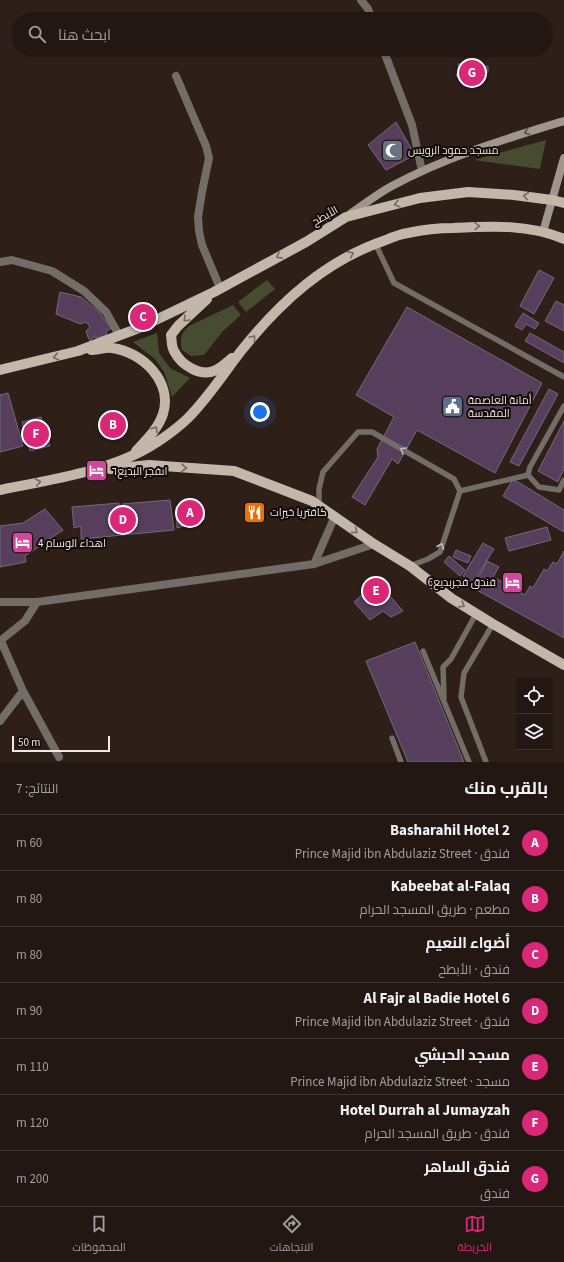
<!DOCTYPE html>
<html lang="ar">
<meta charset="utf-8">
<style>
:root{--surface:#221712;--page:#2e2420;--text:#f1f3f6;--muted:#a29f9f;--line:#3f3632;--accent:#db2777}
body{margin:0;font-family:"Source Sans 3",Cairo,sans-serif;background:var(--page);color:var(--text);direction:rtl}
.controls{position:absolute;right:12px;bottom:12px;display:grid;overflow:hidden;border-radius:0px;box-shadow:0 1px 3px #0004}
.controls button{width:36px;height:36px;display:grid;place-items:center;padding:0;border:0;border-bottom:1px solid var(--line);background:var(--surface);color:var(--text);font:20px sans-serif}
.scale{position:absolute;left:12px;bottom:10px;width:98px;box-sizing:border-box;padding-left:4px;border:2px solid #f2e7e2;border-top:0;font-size:11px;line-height:14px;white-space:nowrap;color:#f2e7e2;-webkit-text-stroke:3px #120b08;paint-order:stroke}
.you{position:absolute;left:260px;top:412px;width:14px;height:14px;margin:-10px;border:3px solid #fff;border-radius:50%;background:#1a73e8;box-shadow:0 0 0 6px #1a73e833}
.badge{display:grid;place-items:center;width:26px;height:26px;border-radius:50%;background:var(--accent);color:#fff;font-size:13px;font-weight:700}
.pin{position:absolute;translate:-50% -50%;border:2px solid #fff;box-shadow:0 1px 4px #0006}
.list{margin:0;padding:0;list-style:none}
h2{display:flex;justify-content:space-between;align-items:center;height:52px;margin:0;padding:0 16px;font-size:17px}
h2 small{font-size:13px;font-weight:400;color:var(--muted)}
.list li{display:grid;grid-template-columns:26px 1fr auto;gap:12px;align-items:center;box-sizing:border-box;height:56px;padding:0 16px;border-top:1px solid var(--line)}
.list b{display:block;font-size:15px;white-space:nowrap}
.list p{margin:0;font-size:13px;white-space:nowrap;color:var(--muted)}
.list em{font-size:13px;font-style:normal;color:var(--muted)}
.icon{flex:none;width:22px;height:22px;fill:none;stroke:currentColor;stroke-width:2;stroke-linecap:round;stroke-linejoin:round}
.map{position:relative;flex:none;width:564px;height:762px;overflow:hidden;direction:ltr}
.search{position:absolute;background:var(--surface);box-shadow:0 1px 3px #0004;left:12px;right:12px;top:12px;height:44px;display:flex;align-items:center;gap:10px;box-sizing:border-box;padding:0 14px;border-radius:22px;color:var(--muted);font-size:15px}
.sheet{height:444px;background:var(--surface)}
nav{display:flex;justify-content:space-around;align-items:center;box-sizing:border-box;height:56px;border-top:1px solid var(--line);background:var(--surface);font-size:11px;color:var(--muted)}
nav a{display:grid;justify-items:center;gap:2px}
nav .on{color:var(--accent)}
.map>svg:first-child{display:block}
.green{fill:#454c2f}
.building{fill:#563e5c;stroke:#756978}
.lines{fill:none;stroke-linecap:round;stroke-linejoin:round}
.service{stroke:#726d66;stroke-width:5.5}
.minor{stroke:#726d66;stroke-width:8}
.secondary{stroke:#9f978c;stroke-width:8}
.primary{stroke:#c2b7a9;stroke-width:10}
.oneway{stroke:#58514a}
.oneway2{stroke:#736a61}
.oneway3{stroke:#c5bcb7}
.labels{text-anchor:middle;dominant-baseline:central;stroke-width:4;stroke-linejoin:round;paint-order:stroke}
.poi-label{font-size:11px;fill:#f2e7e2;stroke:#120b08;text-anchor:start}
.street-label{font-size:11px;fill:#f2e7e2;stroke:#120b08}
</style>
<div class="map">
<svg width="564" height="762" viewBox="0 0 564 762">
<rect width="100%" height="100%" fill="#2e1f18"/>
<path class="green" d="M546,140L540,169L474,160Z
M267,280L275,289L246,312L238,302Z
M233,305L241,315L223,331L204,355L191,356L182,350C180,339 180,334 189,326Z
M157,333L159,353L170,368L190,378L172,397L164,372L155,359L133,342Z"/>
<path class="building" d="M468,63L470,70L488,66V72L481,78V82L469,85L466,76L457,77L456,74L460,73L458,64Z
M396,122L415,155L386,170L368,145Z
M539,270L554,278L534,314L520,306Z
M60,292L81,297L99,312L111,328L106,332L107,335L97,338L94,337L90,341L88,337L86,331L90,327L86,322L80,324L56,314Z
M556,301L564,305V331L545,321Z
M407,307L542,383L495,473L417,430L398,464L392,459L365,505L352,497L378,457L377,449L394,417L356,395Z
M523,313L539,323L535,329L526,324L522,330L515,326Z
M530,333L564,352V363L525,341Z
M549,389L558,394L519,466L510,462Z
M8,393L23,446L0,452V395Z
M41,417L50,446L30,451L22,422Z
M564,421V469L558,482L538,471Z
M513,479L564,510V532L503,496Z
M170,500L174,530L81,539V526L74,528L72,507L119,503V513H123L122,504Z
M176,507H202L205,519L177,528Z
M45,509L63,530L25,556L26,562L0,567V526L23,523Z
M547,527L551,540L509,551L505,538Z
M483,543L494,549L473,583L463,576Z
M456,550L471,556L468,563L453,557Z
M564,551V638L473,588L487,561L499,567L493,577L503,582L505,579L517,585L515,590L525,595L530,586L533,588L544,569L547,571L553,562L557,564Z
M449,556L465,570L460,576L444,562Z
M377,581L403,611L391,617L383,611L370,620L354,602Z
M415,642L464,762H408L366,661Z"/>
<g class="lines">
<path class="service" d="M375,243L394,283L564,377
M564,406L530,467L528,475L539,487L559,490L564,480
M460,491L528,475
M319,504V489L323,472L358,432H372L454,479L460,491L440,552L428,559L410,566
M423,651L469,762
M444,698L443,667L451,659L476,614
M392,738L401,762
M486,762L461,697L464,673L493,624"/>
<path class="minor" d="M361,0L368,9L372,19
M383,49L412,125L422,171
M176,76L206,146L209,158L202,192L198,217L199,231L202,245L220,288
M0,262L12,260L52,271L84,291L106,312L119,335
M314,564L335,516
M0,602H37L314,564L374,544
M0,641L25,621L37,602
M23,691L59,757
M0,721L23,691L1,641"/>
<path class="secondary" d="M350,214C363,205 376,195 390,187C445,157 505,139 564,121
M543,232L564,158"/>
<path class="primary" d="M207,299L178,326L171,335C172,340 171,346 174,351C181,365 201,378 216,370C222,367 227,362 232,358
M91,350C97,350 105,347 112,348C143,352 173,382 163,414C158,429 146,440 136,451
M0,370L78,351L139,328L214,292L306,242L346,217L420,198L468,192L514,195L552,200L564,203
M110,469L149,465L234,471L312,501L374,544L410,566L451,598L493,624L564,665
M0,490C49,480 112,471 154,444C164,438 180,426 188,418C208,398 224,373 241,351C280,302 326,260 386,240C393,237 400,234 408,233C422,230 438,228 453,228C491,226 529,224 564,239"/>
</g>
<defs><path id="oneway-chevron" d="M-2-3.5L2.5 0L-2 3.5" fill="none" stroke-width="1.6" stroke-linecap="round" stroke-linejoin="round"/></defs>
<use class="oneway" href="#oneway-chevron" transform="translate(527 132) rotate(163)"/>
<g class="oneway2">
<use href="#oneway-chevron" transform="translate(526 196) rotate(-172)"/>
<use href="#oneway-chevron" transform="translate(397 204) rotate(165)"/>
<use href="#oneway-chevron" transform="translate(477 226) rotate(-3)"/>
<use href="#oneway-chevron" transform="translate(351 254) rotate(-28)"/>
<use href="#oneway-chevron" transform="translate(279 256) rotate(152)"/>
<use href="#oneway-chevron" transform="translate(186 319) rotate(136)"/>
<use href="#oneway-chevron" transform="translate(253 338) rotate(-50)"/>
<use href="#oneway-chevron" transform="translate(56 357) rotate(167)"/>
<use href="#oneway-chevron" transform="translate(155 429) rotate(-58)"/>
<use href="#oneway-chevron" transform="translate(184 468) rotate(4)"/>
<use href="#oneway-chevron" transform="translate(38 482) rotate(-12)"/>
<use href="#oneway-chevron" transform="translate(355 531) rotate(36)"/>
<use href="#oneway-chevron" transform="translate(462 605) rotate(32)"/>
</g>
<g class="oneway3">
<use href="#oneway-chevron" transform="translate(403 450) rotate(-150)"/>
<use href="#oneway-chevron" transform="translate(441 546) rotate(-68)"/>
</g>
<defs>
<symbol id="mosque-square" viewBox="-11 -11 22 22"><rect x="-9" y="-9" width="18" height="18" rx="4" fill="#6b7280" stroke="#120b08"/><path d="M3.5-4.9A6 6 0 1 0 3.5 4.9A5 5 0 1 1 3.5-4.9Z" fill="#fff"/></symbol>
<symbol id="civic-square" viewBox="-11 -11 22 22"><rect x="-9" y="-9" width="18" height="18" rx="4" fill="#5c6f8a" stroke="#120b08"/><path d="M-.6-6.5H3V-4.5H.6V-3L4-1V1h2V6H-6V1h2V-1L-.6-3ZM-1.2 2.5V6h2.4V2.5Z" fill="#fff"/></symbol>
<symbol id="hotel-square" viewBox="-11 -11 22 22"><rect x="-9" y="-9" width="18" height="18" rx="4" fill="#d1479c" stroke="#120b08"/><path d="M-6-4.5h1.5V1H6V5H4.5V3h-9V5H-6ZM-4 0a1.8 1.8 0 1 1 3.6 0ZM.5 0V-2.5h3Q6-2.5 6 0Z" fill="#fff"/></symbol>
<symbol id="restaurant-square" viewBox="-11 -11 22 22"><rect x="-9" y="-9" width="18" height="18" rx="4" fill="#e8710a" stroke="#120b08"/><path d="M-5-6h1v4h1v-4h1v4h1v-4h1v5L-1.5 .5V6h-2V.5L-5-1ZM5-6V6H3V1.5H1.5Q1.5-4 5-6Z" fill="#fff"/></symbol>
</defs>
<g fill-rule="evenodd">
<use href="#mosque-square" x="380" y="138" width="25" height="25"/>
<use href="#civic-square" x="440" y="394" width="25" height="25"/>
<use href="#hotel-square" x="84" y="458" width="25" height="25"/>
<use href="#restaurant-square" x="242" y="500" width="25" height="25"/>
<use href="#hotel-square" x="10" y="530" width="25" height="25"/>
<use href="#hotel-square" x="500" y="570" width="25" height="25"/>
</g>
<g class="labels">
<g class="poi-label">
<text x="408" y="150">مسجد حمود الرويس</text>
<text x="468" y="400">أمانة العاصمة<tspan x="468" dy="13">المقدسة</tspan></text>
<text x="112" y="471">اىفجر البديع٦</text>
<text x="270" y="512">كافتريا خيرات</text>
<text x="38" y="543">اهداء الوسام 4</text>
<text x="496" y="582" text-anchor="end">فندق فجربديع6</text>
</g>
<g class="street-label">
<text transform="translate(325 216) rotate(-30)">الأبطح</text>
</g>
</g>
</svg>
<div class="controls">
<button><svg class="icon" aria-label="locate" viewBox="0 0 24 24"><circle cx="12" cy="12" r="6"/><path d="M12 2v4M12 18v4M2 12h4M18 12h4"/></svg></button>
<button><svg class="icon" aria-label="layers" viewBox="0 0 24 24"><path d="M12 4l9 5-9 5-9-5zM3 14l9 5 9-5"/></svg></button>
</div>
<div class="scale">50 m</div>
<div class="you"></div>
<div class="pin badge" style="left:190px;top:513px">A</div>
<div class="pin badge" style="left:113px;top:425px">B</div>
<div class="pin badge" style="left:143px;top:317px">C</div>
<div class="pin badge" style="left:123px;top:520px">D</div>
<div class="pin badge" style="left:376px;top:591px">E</div>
<div class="pin badge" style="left:36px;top:434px">F</div>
<div class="pin badge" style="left:472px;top:73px">G</div>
<div class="search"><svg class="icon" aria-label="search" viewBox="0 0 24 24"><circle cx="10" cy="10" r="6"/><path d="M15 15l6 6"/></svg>ابحث هنا</div>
</div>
<section class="sheet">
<h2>بالقرب منك<small>النتائج: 7</small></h2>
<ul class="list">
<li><span class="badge">A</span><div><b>Basharahil Hotel 2</b><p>فندق · Prince Majid ibn Abdulaziz Street</p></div><em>60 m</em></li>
<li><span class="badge">B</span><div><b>Kabeebat al-Falaq</b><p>مطعم · طريق المسجد الحرام</p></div><em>80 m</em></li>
<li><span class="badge">C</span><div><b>أضواء النعيم</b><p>فندق · الأبطح</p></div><em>80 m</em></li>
<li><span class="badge">D</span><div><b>Al Fajr al Badie Hotel 6</b><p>فندق · Prince Majid ibn Abdulaziz Street</p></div><em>90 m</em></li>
<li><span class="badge">E</span><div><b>مسجد الحبشي</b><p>مسجد · Prince Majid ibn Abdulaziz Street</p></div><em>110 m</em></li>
<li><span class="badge">F</span><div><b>Hotel Durrah al Jumayzah</b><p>فندق · طريق المسجد الحرام</p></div><em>120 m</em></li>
<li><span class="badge">G</span><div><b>فندق الساهر</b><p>فندق</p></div><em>200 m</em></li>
</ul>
</section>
<nav>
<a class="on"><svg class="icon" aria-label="map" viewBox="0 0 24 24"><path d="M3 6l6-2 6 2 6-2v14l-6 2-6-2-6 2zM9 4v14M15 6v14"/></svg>الخريطة</a>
<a><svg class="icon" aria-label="directions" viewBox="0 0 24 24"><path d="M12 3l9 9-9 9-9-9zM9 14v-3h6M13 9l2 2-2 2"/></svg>الاتجاهات</a>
<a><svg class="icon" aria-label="saved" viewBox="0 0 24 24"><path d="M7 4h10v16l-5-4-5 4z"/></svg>المحفوظات</a>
</nav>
